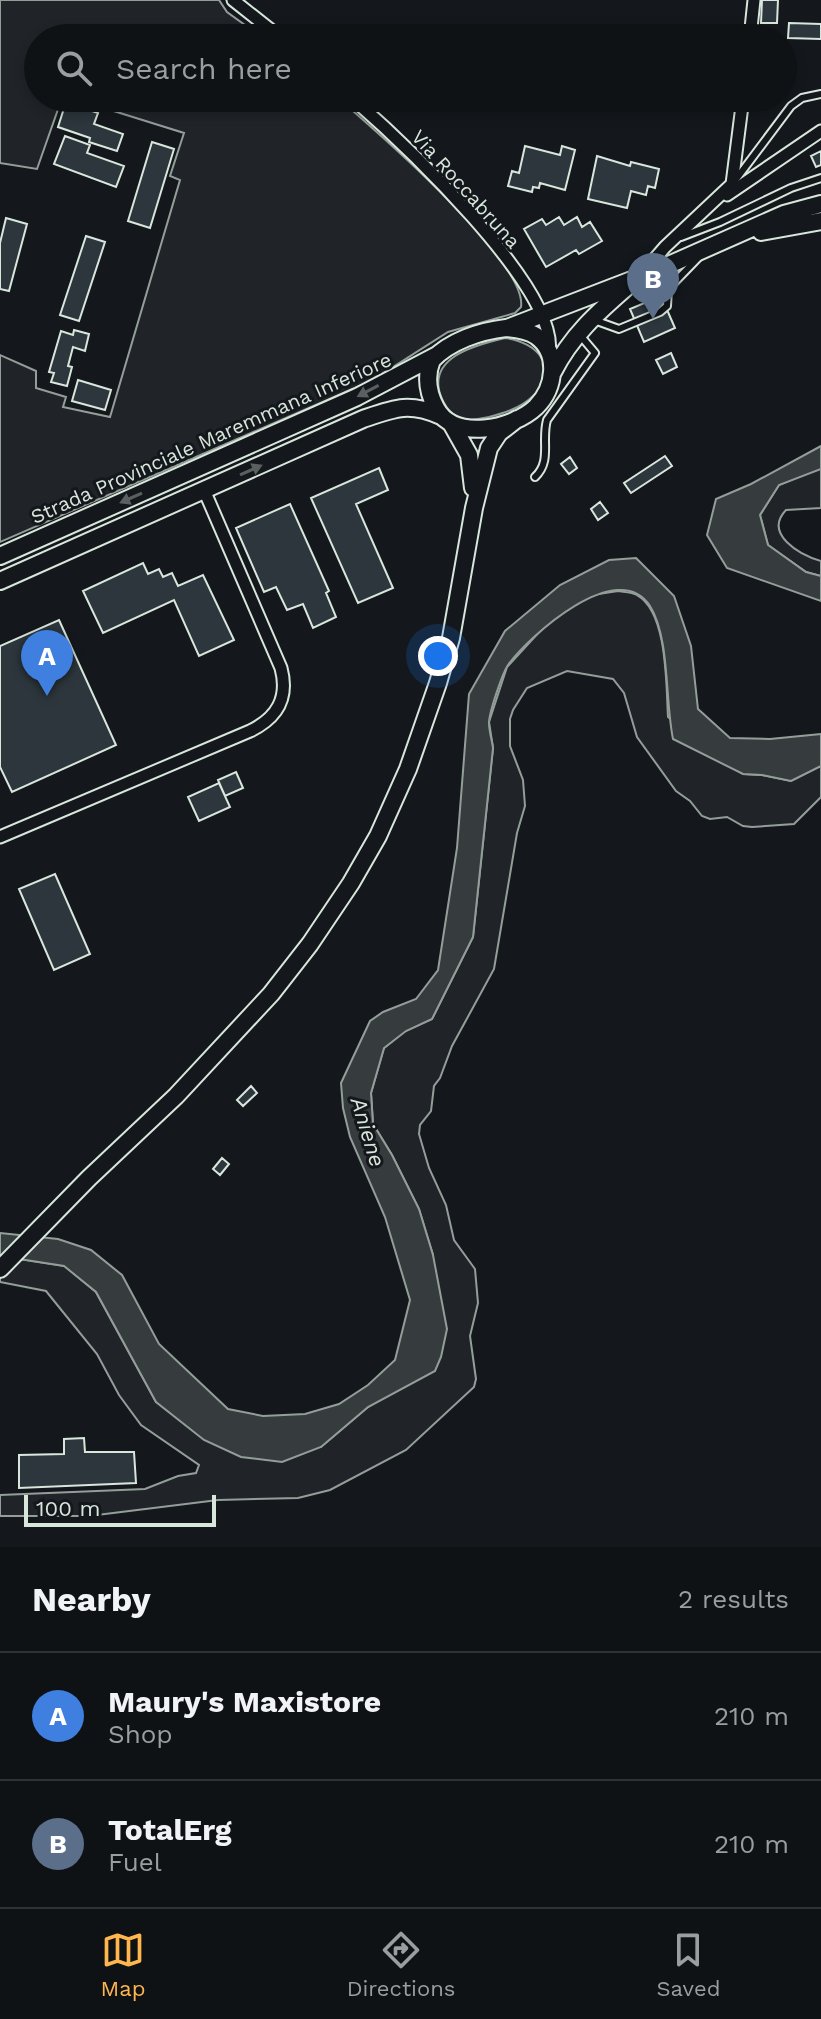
<!DOCTYPE html>
<style>
:root{--surface:#0f1215;--page:#181b1e;--text:#f1f3f6;--muted:#9b9ea0;--line:#2f3234;--accent:#ffb74d}
body{margin:0;font-family:"Work Sans",sans-serif;background:var(--page);color:var(--text)}
.scale{position:absolute;left:24px;bottom:20px;width:192px;box-sizing:border-box;padding-left:8px;border:4px solid #d8e6dc;border-top:0;font-size:22px;line-height:28px;white-space:nowrap;color:#d8e6dc;-webkit-text-stroke:6px #14181c;paint-order:stroke}
.you{position:absolute;left:438px;top:656px;width:28px;height:28px;margin:-20px;border:6px solid #fff;border-radius:50%;background:#1a73e8;box-shadow:0 0 0 12px #1a73e833}
.badge{display:grid;place-items:center;width:52px;height:52px;border-radius:50%;background:var(--accent);color:#fff;font-size:26px;font-weight:700}
.pin{position:absolute;translate:-50% -66px;filter:drop-shadow(0 2px 4px #0008)}
.pin::after{content:'';position:absolute;top:42px;width:28px;height:24px;background:inherit;clip-path:polygon(0 0,100% 0,50% 100%)}
.list{margin:0;padding:0;list-style:none}
h2{display:flex;justify-content:space-between;align-items:center;height:104px;margin:0;padding:0 32px;font-size:34px}
h2 small{font-size:26px;font-weight:400;color:var(--muted)}
.list li{display:grid;grid-template-columns:52px 1fr auto;gap:24px;align-items:center;box-sizing:border-box;height:128px;padding:0 32px;border-top:2px solid var(--line)}
.list b{display:block;font-size:30px;white-space:nowrap}
.list p{margin:0;font-size:26px;white-space:nowrap;color:var(--muted)}
.list em{font-size:26px;font-style:normal;color:var(--muted)}
.icon{flex:none;width:44px;height:44px;fill:none;stroke:currentColor;stroke-width:2;stroke-linecap:round;stroke-linejoin:round}
.map{position:relative;flex:none;width:821px;height:1547px;overflow:hidden}
.search{position:absolute;background:var(--surface);box-shadow:0 4px 12px #0003;left:24px;right:24px;top:24px;height:88px;display:flex;align-items:center;gap:20px;box-sizing:border-box;padding:0 28px;border-radius:44px;color:var(--muted);font-size:30px}
.sheet{height:360px;background:var(--surface)}
nav{display:flex;justify-content:space-around;align-items:center;box-sizing:border-box;height:112px;border-top:2px solid var(--line);background:var(--surface);font-size:22px;color:var(--muted)}
nav a{display:grid;justify-items:center;gap:4px}
nav .on{color:var(--accent)}
.map>svg:first-child{display:block}
.green{fill:#202428;stroke:#939e99;stroke-width:2}
.water{fill:#363b3e;stroke:#939e99;stroke-width:2}
.building{fill:#2c363c;stroke:#d8e6dc;stroke-width:2}
.lines{fill:none;stroke-linecap:round;stroke-linejoin:round}
.service-casing{stroke:#d8e6dc;stroke-width:10}
.minor-casing{stroke:#d8e6dc;stroke-width:15}
.secondary-casing{stroke:#d8e6dc;stroke-width:20}
.service{stroke:#14181c;stroke-width:6}
.minor{stroke:#14181c;stroke-width:11}
.secondary{stroke:#14181c;stroke-width:16}
.oneway{fill:#59605f}
.labels{text-anchor:middle;dominant-baseline:central;stroke-width:6;stroke-linejoin:round;paint-order:stroke}
.street-label{font-size:20px;fill:#d8e6dc;stroke:#14181c}
.water-label{font-size:22px;font-style:italic;fill:#d8e6dc;stroke:#14181c}
</style>
<div class="map">
<svg width="821" height="1547" viewBox="0 0 821 1547">
<rect width="100%" height="100%" fill="#14181c"/>
<path class="green" d="M0,0H219L227,12L263,38H38V98H62L37,169L0,163Z
M72,98H338C374,129 528,262 521,307L515,313L448,332L371,381L0,542V355L36,371V388L66,397L63,407L110,417L180,180L170,176L184,133Z
M505,338C538,342 561,369 533,396C521,408 504,413 489,417C480,419 473,421 464,419C453,416 447,410 442,399C424,358 475,345 505,338Z
M816,469H821V508L786,510C763,534 800,555 821,561V576L806,572L768,545L760,515L779,485Z
M618,591C624,592 632,592 637,595C668,612 666,686 668,717L743,774L762,775L791,781L821,766V797L794,824L752,827L743,826L727,817L710,819L702,816L690,801L676,791L637,737L624,693L613,679L567,671L527,688L513,710L510,719V746L523,780L525,806L517,833L494,969L452,1046L440,1078L434,1086L431,1111L420,1125L419,1134L429,1168L446,1205L454,1240L475,1269L478,1303L470,1336L476,1379L474,1387L406,1450L330,1490L298,1498L218,1500L89,1516H0V1495L145,1489L178,1476L196,1473L199,1465L141,1425L119,1395L97,1354L46,1291L0,1282V1256L65,1266L96,1292L156,1402L321,1447L368,1407L391,1393L433,1255L419,1209L392,1155L373,1124L371,1093L384,1048L405,1031L432,1019L473,937L493,748L489,722L507,667L552,618L592,595Z"/>
<path class="water" d="M821,446V469L779,485L760,515L768,545L806,572L821,576V601L727,568L707,535L716,499L751,484Z
M636,558L674,596L691,646L698,709L730,738L770,739L821,734V766L791,781L762,775L743,774L673,739C665,701 670,638 650,606C618,556 529,636 508,665C502,674 489,713 489,723C489,731 492,740 493,748L473,937L432,1019L406,1031L384,1048L371,1093L373,1124L392,1155L419,1209L433,1255L447,1329L441,1357L435,1371L368,1407L321,1447L282,1462L241,1457L204,1440L156,1402L96,1292L64,1266L0,1256V1233L58,1239L91,1250L122,1275L159,1344L228,1409L263,1416L305,1414L339,1404L368,1385L395,1360L410,1300L385,1217L350,1137L343,1108L341,1083L370,1021L383,1012L416,999L438,970L457,848L469,694L505,631L560,585L609,560Z"/>
<path class="building" d="M762,0H778L777,23H761Z
M789,23L821,24V39L788,38Z
M66,102L98,113L94,124L123,134L117,151L89,142L90,138L58,127Z
M65,136L90,145L87,153L124,166L116,187L54,164Z
M152,142L174,149L150,228L128,221Z
M525,146L560,155L562,146L575,150L565,190L540,183L539,188L533,187L532,192L508,186L512,171L519,173Z
M821,151V165L816,167L811,156Z
M597,156L630,166L631,162L659,169L655,188L648,186L646,195L631,191L627,208L588,199Z
M559,217L564,225L577,217L582,227L590,222L602,241L579,254L576,250L546,267L524,229L542,219L546,225Z
M6,218L27,224L9,291L0,289V243Z
M86,236L105,242L79,321L60,315Z
M661,296L675,328L644,342L630,309Z
M74,330L89,334L85,351L73,347L68,366L72,367L67,386L51,382L54,373L49,372L61,331L73,335Z
M671,353L677,367L663,374L656,360Z
M78,380L111,390L105,410L72,401Z
M665,456L672,466L631,493L624,483Z
M570,457L577,468L569,474L561,464Z
M379,468L388,490L356,504L393,588L358,603L311,498Z
M600,502L608,513L598,520L591,509Z
M290,504L329,591L326,593L336,617L313,628L303,604L287,610L276,587L264,592L236,528Z
M143,563L148,574L159,569L163,577L172,573L178,586L203,575L234,640L199,656L174,600L103,633L83,591Z
M59,620L116,745L12,792L0,767V646Z
M236,772L243,788L225,796L218,780Z
M219,783L230,807L199,821L188,797Z
M55,874L90,954L54,970L19,889Z
M251,1086L257,1093L243,1106L237,1100Z
M222,1158L229,1164L220,1175L213,1169Z
M84,1438L85,1452H134L136,1483L19,1488V1455L64,1454V1439Z"/>
<g class="lines">
<defs>
<path id="service" d="M734,182L791,106L802,98L821,94
M681,237L720,222L791,188L821,178
M594,320L619,329L660,312L667,306L668,289L698,258
M535,477C552,461 541,441 547,420L595,353L579,334"/>
<path id="minor" d="M233,0L281,38
M750,38L754,0
M352,98C400,140 560,289 549,352
M727,195L821,131
M655,271L652,262L665,247L732,184L743,98
M0,837L250,731C277,718 289,698 281,668L204,490"/>
<path id="secondary" d="M761,232L821,221
M506,328C516,329 527,330 536,336C560,353 555,388 536,407C513,429 454,442 436,408C428,393 425,377 432,360C450,341 480,331 506,328Z
M507,328L655,271L784,214L821,204
M553,372C571,336 598,312 628,286
M451,423L469,455L473,488
M0,556L357,397L437,355
M0,581L363,419C395,408 409,402 441,416
M0,1269L89,1178L176,1096L271,994L310,944L351,883L378,836L408,769L438,683L451,638L474,508L489,448L499,433L517,419"/>
</defs>
<use href="#service" class="service-casing"/>
<use href="#minor" class="minor-casing"/>
<use href="#secondary" class="secondary-casing"/>
<use href="#service" class="service"/>
<use href="#minor" class="minor"/>
<use href="#secondary" class="secondary"/>
</g>
<defs><path id="oneway-solid" d="M-6-.8H1V-3.2L6.5 0L1 3.2V.8H-6Z" transform="scale(2)"/></defs>
<g class="oneway">
<use href="#oneway-solid" transform="translate(368 391) rotate(152)"/>
<use href="#oneway-solid" transform="translate(251 470) rotate(-24)"/>
<use href="#oneway-solid" transform="translate(131 498) rotate(156)"/>
</g>
<g class="labels">
<g class="street-label">
<text transform="translate(466 189) rotate(48)">Via Roccabruna</text>
<text transform="translate(211 438) rotate(-24)">Strada Provinciale Maremmana Inferiore</text>
</g>
<g class="water-label">
<text transform="translate(368 1132) rotate(73)">Aniene</text>
</g>
</g>
</svg>
<div class="scale">100 m</div>
<div class="you"></div>
<div class="pin badge" style="left:47px;top:696px;background:#3f7fe0">A</div>
<div class="pin badge" style="left:653px;top:319px;background:#5c6f8a">B</div>
<div class="search"><svg class="icon" aria-label="search" viewBox="0 0 24 24"><circle cx="10" cy="10" r="6"/><path d="M15 15l6 6"/></svg>Search here</div>
</div>
<section class="sheet">
<h2>Nearby<small>2 results</small></h2>
<ul class="list">
<li><span class="badge" style="background:#3f7fe0">A</span><div><b>Maury's Maxistore</b><p>Shop</p></div><em>210 m</em></li>
<li><span class="badge" style="background:#5c6f8a">B</span><div><b>TotalErg</b><p>Fuel</p></div><em>210 m</em></li>
</ul>
</section>
<nav>
<a class="on"><svg class="icon" aria-label="map" viewBox="0 0 24 24"><path d="M3 6l6-2 6 2 6-2v14l-6 2-6-2-6 2zM9 4v14M15 6v14"/></svg>Map</a>
<a><svg class="icon" aria-label="directions" viewBox="0 0 24 24"><path d="M12 3l9 9-9 9-9-9zM9 14v-3h6M13 9l2 2-2 2"/></svg>Directions</a>
<a><svg class="icon" aria-label="saved" viewBox="0 0 24 24"><path d="M7 4h10v16l-5-4-5 4z"/></svg>Saved</a>
</nav>
